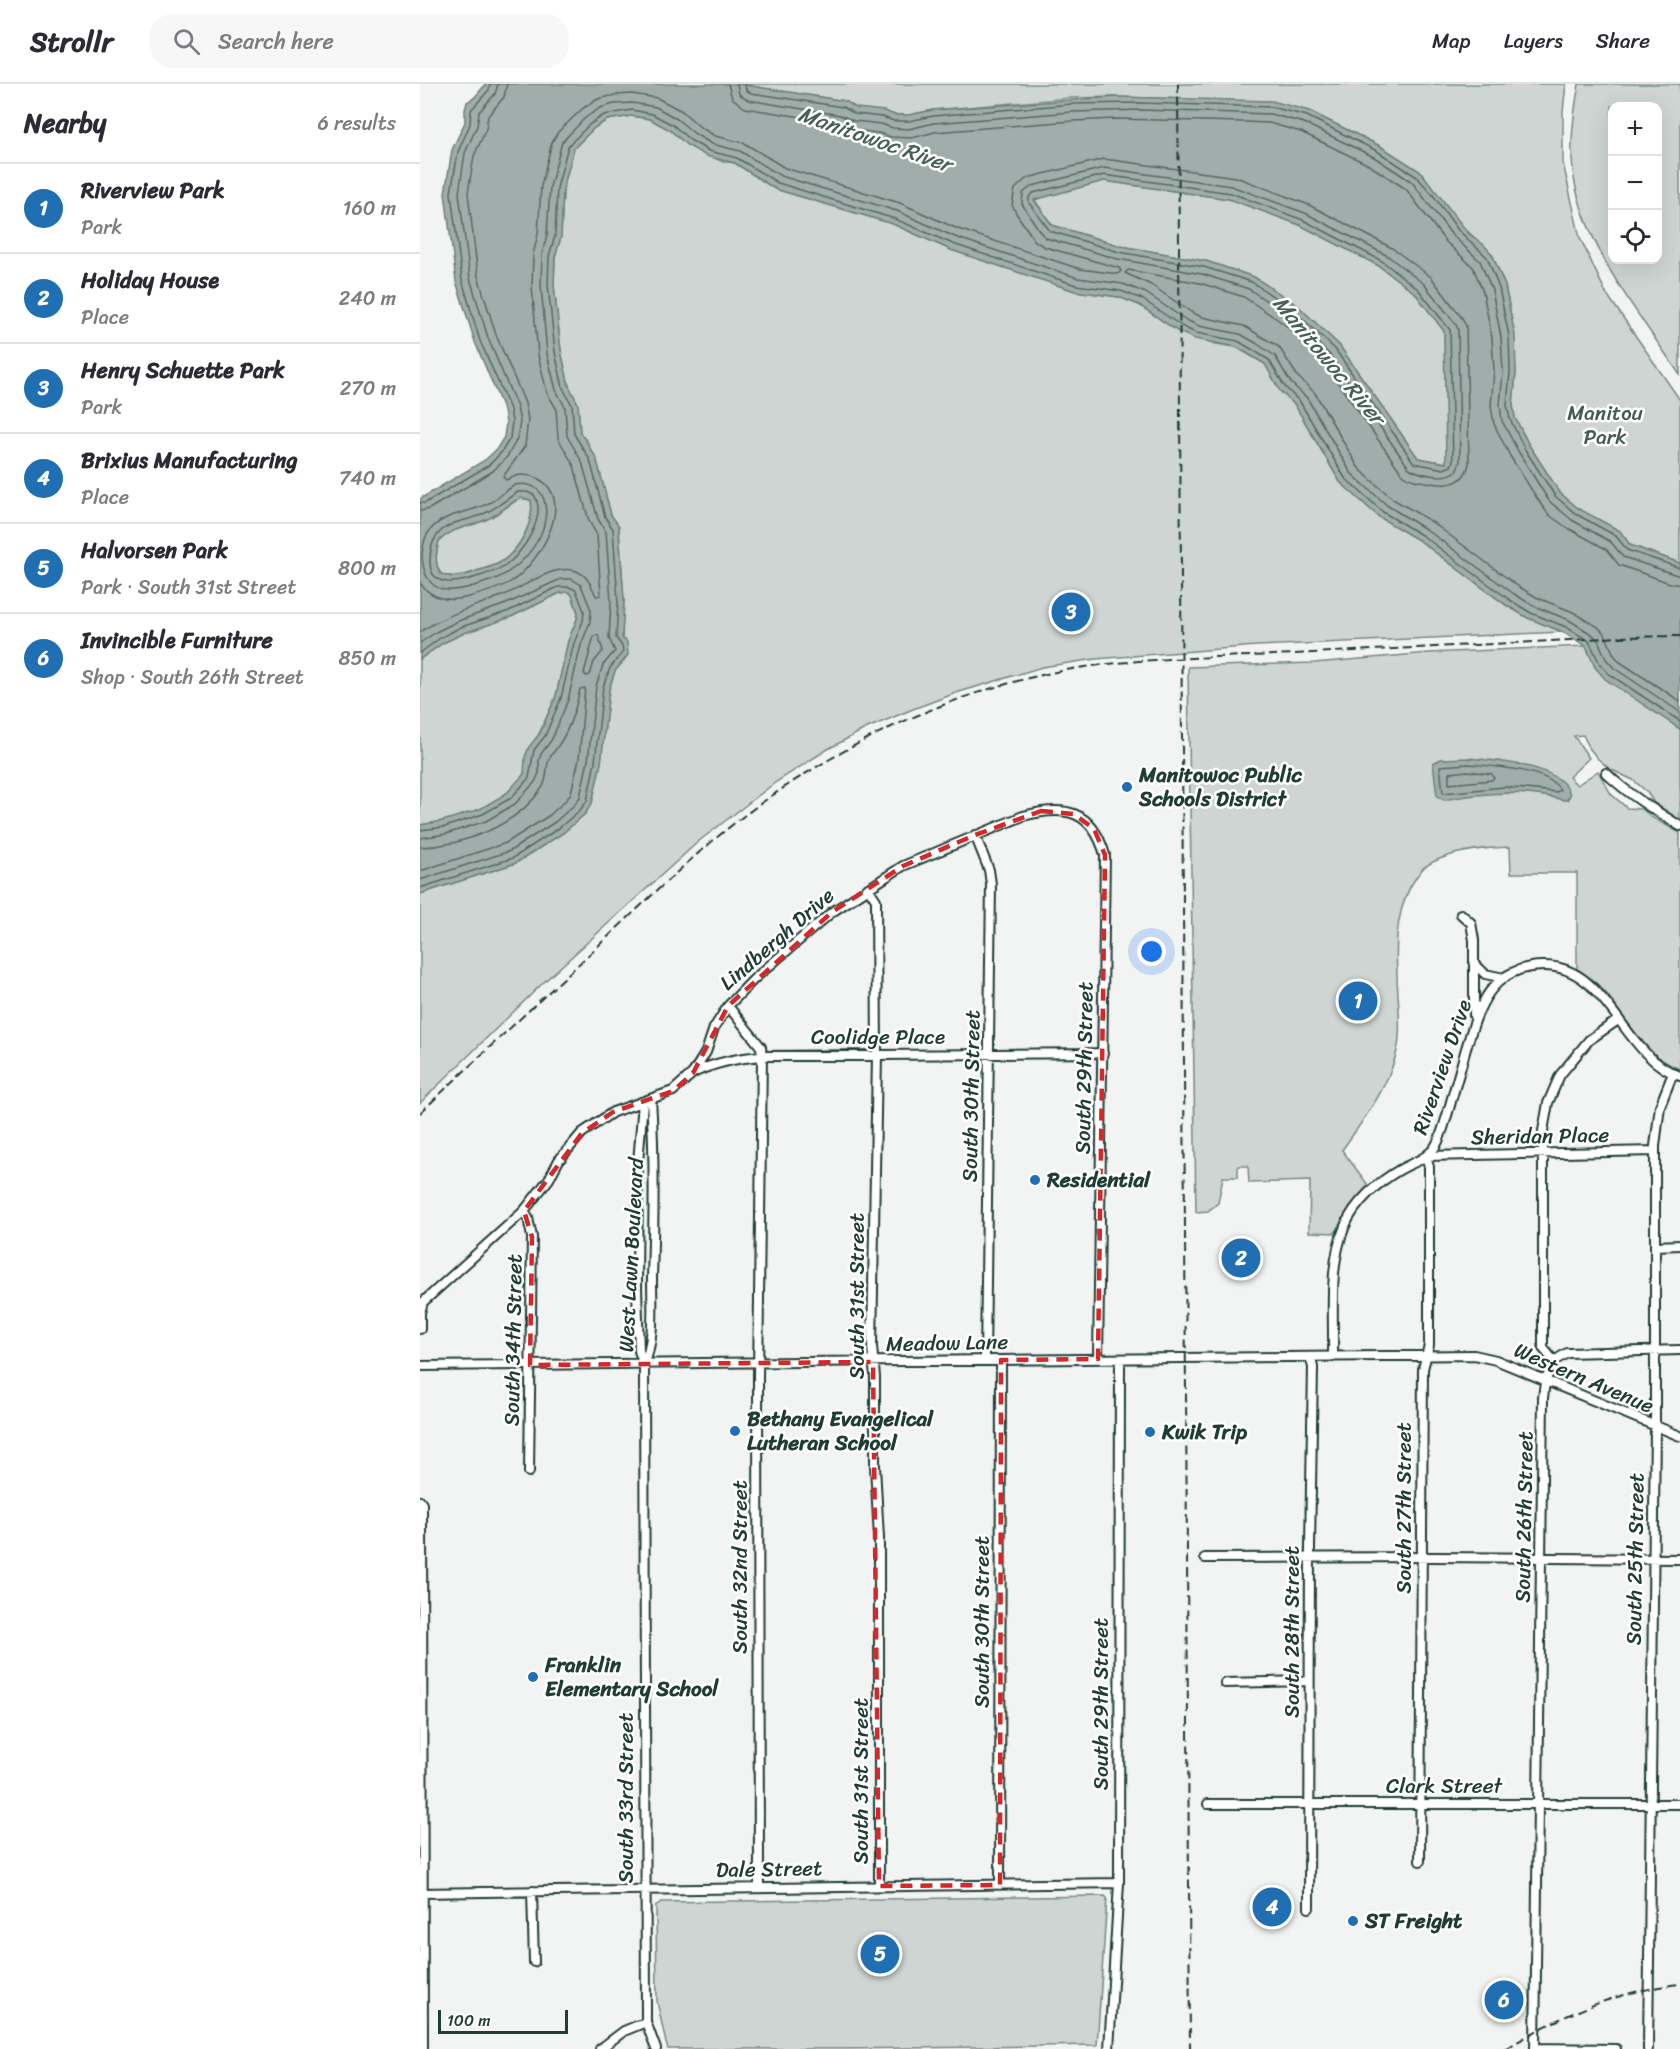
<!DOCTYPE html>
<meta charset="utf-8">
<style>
:root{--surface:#fff;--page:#f7f7f7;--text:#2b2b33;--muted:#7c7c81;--line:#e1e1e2;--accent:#1f6fb2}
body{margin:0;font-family:Sriracha,sans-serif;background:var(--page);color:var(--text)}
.controls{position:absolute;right:18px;top:18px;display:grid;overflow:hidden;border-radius:12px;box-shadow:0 6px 24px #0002}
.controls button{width:54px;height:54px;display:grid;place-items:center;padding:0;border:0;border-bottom:2px solid var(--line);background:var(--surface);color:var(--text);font:30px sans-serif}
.scale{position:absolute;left:18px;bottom:15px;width:130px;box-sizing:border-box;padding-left:6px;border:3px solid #1f3d34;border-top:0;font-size:16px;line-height:21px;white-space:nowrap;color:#1f3d34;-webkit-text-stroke:4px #fff;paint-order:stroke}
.you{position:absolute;left:732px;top:868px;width:21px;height:21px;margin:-15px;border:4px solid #fff;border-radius:50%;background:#1a73e8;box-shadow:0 0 0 9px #1a73e833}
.badge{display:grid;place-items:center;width:39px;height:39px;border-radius:50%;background:var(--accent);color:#fff;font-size:20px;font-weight:700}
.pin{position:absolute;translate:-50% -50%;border:3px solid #fff;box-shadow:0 2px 6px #0006}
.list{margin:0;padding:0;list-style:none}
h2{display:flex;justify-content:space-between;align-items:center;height:78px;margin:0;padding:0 24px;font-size:26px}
h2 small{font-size:20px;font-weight:400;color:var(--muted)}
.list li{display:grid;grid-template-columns:39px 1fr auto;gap:18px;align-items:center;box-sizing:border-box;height:90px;padding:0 24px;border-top:2px solid var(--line)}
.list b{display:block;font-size:22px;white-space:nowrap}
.list p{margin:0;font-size:20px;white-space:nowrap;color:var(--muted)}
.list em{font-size:20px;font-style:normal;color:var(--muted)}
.icon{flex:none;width:33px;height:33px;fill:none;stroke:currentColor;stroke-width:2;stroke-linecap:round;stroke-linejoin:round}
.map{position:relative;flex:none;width:1260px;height:1965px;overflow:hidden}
header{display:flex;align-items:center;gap:36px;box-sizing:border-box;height:84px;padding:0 30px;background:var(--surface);border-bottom:2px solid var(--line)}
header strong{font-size:28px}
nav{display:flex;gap:33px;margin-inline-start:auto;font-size:21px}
.search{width:420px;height:54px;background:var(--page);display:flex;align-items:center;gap:15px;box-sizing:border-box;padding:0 21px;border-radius:24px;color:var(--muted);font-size:22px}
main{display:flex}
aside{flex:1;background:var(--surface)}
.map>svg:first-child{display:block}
.green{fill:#ced5d3;stroke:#768984;stroke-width:1.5;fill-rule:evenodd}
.water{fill:#a1adaa;stroke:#6d807b;stroke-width:1.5;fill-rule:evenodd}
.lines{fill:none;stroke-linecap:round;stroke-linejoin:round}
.shore{stroke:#536a63;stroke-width:1.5}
.street-casing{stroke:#1f3d34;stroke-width:12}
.street{stroke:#fff;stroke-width:8}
.rail{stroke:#1f3d34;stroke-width:2;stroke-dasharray:9 4.5;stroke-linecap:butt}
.marked{fill:none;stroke:#d62828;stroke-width:4.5;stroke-dasharray:12 8;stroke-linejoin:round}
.poi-dot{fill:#1f6fb2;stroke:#fff;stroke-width:2}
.labels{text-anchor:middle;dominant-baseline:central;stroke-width:5;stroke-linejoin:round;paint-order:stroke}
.park-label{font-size:21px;fill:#425b54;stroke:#fff}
.poi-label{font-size:21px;font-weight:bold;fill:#1f3d34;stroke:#fff;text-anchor:start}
.street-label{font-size:21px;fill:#1f3d34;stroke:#fff}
.water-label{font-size:22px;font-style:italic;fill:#465f57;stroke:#fff}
</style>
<header>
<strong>Strollr</strong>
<div class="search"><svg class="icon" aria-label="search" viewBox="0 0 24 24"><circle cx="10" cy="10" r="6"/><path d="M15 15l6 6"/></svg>Search here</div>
<nav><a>Map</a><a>Layers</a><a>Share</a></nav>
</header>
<main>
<aside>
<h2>Nearby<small>6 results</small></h2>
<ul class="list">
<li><span class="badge">1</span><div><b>Riverview Park</b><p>Park</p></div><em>160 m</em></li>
<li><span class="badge">2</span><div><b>Holiday House</b><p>Place</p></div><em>240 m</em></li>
<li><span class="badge">3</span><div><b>Henry Schuette Park</b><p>Park</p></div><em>270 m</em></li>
<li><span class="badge">4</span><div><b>Brixius Manufacturing</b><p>Place</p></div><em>740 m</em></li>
<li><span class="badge">5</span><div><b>Halvorsen Park</b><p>Park · South 31st Street</p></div><em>800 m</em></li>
<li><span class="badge">6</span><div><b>Invincible Furniture</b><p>Shop · South 26th Street</p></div><em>850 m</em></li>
</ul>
</aside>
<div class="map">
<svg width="1260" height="1965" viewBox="0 0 1260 1965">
<rect width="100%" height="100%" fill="#f2f3f3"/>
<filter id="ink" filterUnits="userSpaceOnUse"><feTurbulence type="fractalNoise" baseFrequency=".0167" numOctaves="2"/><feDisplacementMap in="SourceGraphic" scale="12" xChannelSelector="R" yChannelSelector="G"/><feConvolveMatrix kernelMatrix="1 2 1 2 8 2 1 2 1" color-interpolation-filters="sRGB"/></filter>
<g filter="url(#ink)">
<path class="green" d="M318,0H1146L1143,28V79L1160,154L1186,209L1260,316V479L1210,461L1200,447L1159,425L1140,409L1109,361L1095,334L1093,321L1096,288L1090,226L1085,202L1072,170L1042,142L1001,88L960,62L889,27L769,15L695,13L651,14L513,26L489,31H475L436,24L425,17Z
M1159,0H1260V291C1221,233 1172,173 1156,104C1148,71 1153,33 1159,0ZM1192,22H1238V176H1192Z
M211,32L230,35L250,46L267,61L301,77L315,79L355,105L473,140L531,166L655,207L699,213L719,221L759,248L796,260L816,263L845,280L860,307L875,321L920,398L935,411L959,433L1000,457L1086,521L1108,534L1143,548L836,562L675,575L622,583L536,609L493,625L445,645L408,665L356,698L279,757L126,896L0,1019V810L96,779L143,749L165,730L172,719L181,679L189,605L195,587L204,577L202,546L204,517L199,443L191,431L176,373L168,362V359L160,349L158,320L149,302L141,267L134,201L135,173L141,153L143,105L154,64L174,44L187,36Z
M684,97L809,115L880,141L959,182L995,209L1024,247L1027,379L998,374L919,261L877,221L834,193L786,177L701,162L632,141L614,115Z
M100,414L111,416C115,438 99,466 81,478C73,483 62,485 54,488C43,492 32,495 21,490C14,480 16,469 19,457C34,443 45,444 63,437C77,432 87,422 100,414Z
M149,508L152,511L158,529L157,535L148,557L136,612L105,681C106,690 101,695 95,701C71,727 34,736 0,741V575L23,559L44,549L91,533L140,509Z
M1166,562L1175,583L1260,645V736L1234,719L1227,708L1213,696L1190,685L1178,675L1170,665L1163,651L1154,652L1169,674L1149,693L1157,701L1178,687L1191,710L1207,724L1221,725L1226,728L1231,733L1260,749V985C1220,970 1210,939 1186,909C1177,899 1168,892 1157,885V789H1091L1090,763C1063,764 1029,767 1006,782C1002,784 1000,789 997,792C977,820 975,855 977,889C977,913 982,937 978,962C971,1000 944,1035 922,1066L948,1101L915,1149L889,1148L890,1097L829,1099L828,1082H818V1093H803L798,1119L788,1127L776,1128L768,583L894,579L1009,569Z
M685,1812L687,1814L677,1961L425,1965H248L246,1959L237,1917L236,1822L241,1818Z"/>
<path class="water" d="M66,0H318L425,17L436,24L464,27L475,31H489L513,26L695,13L852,17L889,27L960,62L1001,88L1048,149L1063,160L1072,170L1085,202L1095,251L1096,288L1093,321L1095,334L1109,361L1140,409L1159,425L1200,447L1210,461L1260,479V645L1185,595L1175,583L1166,562L1143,548L1108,534L1086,521L1000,457L959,433L920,398L875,321L860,307L845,280L830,271L816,263L775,255L759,248L719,221L699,213L655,207L531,166L473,140L355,105L315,79L286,72L267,61L250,46L230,35L211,32L187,36L174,44L154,64L143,105L141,153L135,173L134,201L141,267L149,302L158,320L160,349L168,359V362L176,373L191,431L199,442V447L204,517L202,554L207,558L208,571L195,587L189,605L181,679L172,719L165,730L143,749L96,779L0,810V741L23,737L60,725L87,709L104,690L105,673L109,663L120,649L136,612L148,557L157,535L158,528L152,511L149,508L140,509L91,533L44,549L23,559L0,575V415L65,376L76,366L84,353L86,339L84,327L55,258L36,197L25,109L32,66L45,38V26L47,18L54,14ZM684,97L809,115L880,141L959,182L995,209L1024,247L1026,379L998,374L919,261L877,221L834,193L786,177L701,162L632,141L614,116ZM100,414L111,416C115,439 99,466 81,478C73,483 62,485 54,488C43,492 32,495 21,490C14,480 16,468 19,457C34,443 45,444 63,437C77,432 87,421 100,414Z
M1049,674C1074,677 1143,680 1150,711L1147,716H1144C1104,706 1064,708 1024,716L1017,712L1013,679L1021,675Z"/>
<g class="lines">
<path class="shore" d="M308,0L312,14L325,24L418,39L432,46L458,49L471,53L492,54L515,48L653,37L695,35L824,38L849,39L881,48L949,81L986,105L1025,157L1053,183L1063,208L1072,254L1074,287L1071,322L1074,340L1090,372L1122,422L1129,431L1146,443L1186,465L1199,481L1250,499L1260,501
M317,0L319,10L328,16L420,31L434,37L461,40L473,44L489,45L514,39L652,28L721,26L850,30L884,39L954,73L992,98L1032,151L1060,177L1072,206L1081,253L1083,288L1080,321L1082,337L1098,367L1129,417L1152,436L1191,458L1203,473L1260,492
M325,0L326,6L331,9L423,23L435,30L462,33L474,37H489L513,32L652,20L721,19L851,23L887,32L957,67L997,93L1013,111L1038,146L1067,173L1079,204L1089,252L1090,288L1087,321L1090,335L1104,364L1135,412L1156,430L1196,452L1207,466L1260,484
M684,84L811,102L885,129L968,172L1004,200L1035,239L1038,245L1040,378L1036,387C1026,396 1001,391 989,384L909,270L869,232L829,205L782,190L698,175L626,154L621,149L602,120L603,109L612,102Z
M684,91L811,109L883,136L962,177L998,205L1030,246L1033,377L1031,382L1024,385L994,379L915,265L873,226L832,198L784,183L699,168L630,147L609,119V113L613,109Z
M95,401C128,395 131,430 120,452C109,473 92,489 70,497C45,505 9,519 3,480C1,472 3,456 8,449C22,428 49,430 69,419C79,414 86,406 95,401Z
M98,408H107L114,411C128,432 102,470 85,482C79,487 70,488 63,491C45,497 9,509 10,476C10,465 13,454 21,447C33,436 49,437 63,430C76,425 86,415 98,408Z
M0,419H5L69,381L81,369L90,354L92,338L90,325L60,257L42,196L31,109L38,68L50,40L51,26L69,6L70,0
M0,427L9,425L73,387L87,373L97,355L100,338L97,323L68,254L50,194L39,109L45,69L57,42L59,28L75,10L78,0
M0,499C12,516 31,518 49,513C63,509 80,505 92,497C119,480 158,414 117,394C106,389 95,391 86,396L83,393L105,362L108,335L105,319L76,251L58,192L48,109L54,72L66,45L68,32L84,13L87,0
M0,548C26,530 55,523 84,511C105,503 129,482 153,486C167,489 171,501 176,512L181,511L177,451L169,437L154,382L138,354L136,324L127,309L118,271L112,202L113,171L118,150L121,102L132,58L138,48L162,25L178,15L195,11L212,10L237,14L262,27L280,43L295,52L324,59L365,84L480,119L538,145L660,185L698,190L701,187L699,184L625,163L615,157L596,129L592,121L595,105L607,94L684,75L816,93L889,121L972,164L1011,193L1042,234L1046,242L1049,380C1043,403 1025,402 1006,398C998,397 990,396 983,391L902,276L863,239L824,213L780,199L708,186L705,189L731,201L771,228L782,233L824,242L859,263L878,293L895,309L938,383L950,395L973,415L1012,438L1099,503L1118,514L1153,528L1178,543L1185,550L1194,571L1200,578L1260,617
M178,551L183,567L174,578L170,591L166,592L164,589L174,552Z
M0,559L16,548L38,537L86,520L141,495H152L161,501L171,526L170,538L161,561L148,616L132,655L121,670L119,676V689L115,698L95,720L66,737L26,750L0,754
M0,569L20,554L41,543L89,527L138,503H149L156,506L164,527L163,537L154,559L141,614L125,652L114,666L109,694L91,714L63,730L25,743L0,746
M1048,680C1070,682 1129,685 1140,706L1136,708L1084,703L1023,709L1020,682Z
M1048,687L1072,690L1074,694L1072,696L1029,700V689Z
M0,763C44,762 97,741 122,704C129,693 125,682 130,673C132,669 136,666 138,662C149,646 156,624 160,605L165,604L159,675L151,709L147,715L130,731L86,759L0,787
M0,796L90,767L135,738L154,721L160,713L168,677L176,602L183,581L195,567L189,554L191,518L186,448L178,435L162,378L147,352L145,323L136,306L127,270L121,201L122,171L127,151L130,103L142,58L165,34L180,24L194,20L212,19L236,23L257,35L275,50L292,60L320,67L361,92L477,127L535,153L658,194L703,200L726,209L766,236L779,242L820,250L836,259L855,272L871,299L887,314L931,389L944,401L968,422L1007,446L1094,510L1114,522L1149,536L1173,551L1178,556L1186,575L1194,584L1260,628
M0,804L93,774L139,744L160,726L167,717L175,678L183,603L190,584L203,568L202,562L196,554L198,518L193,445L185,433L170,376L154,350L152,321L143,304L135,268L128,201L129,172L135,152L137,104L148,62L170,40L184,31L212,26L232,30L253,41L270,56L289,67L317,74L358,99L475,135L533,160L656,201L701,207L722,215L763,243L776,249L818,257L833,266L849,276L865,303L880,318L925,394L963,428L1003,452L1090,516L1111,529L1146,543L1169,557L1180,580L1189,590L1260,637"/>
<defs>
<path id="street" d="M1186,689C1208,710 1234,726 1260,742
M555,751L569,786L571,800L565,1276
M448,804L456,816L457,971L452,1263L455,1293V1382L459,1454V1802
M1041,830L1051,839L1054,856V932
M1054,879L1065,890L1084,894
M308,922L341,963L342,972L338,1294L339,1803
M273,989C296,978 317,974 342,972L683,969
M223,1018L218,1079L217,1204L219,1267L224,1281L226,1938L236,1965
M104,1127L108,1134L112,1153L109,1388
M1235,1162L1260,1161
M0,1245V1229L3,1218L104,1127L129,1095L139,1076L162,1049L193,1028L253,1007L273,989L286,968L294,944L308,922L334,895L412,828L483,782L603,732C644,721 672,725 685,771L678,1275
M913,1273C914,1230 908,1182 925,1142C935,1118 958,1098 981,1085C992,1079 1008,1074 1015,1063C1022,1052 1025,1037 1029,1025C1034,1006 1040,987 1045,968C1058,925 1069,883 1123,882C1189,881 1201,972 1260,992
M1134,1277L1147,1269L1260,1266
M224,1281C235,1255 232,1222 232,1194C234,1134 235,1075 231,1015
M0,1282L1054,1271L1076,1276L1260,1352
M0,1417L2,1420L3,1965
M785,1474L1013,1473L1260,1475
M805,1599L889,1597
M788,1720H1260
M1000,1777L1003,1285L1009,1261V1083L1006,1072L1235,1067
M580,1801L581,1276
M112,1807L114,1878
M0,1809L699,1799
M889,1824L890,1463L893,1283L890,1273
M1115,1964L1196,1965
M180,1965L204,1947L226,1938
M689,1965L699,1799L700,1275
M1115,1965L1123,1314L1125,1298L1134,1277L1123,1264V1047L1128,1019L1140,991L1169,956L1198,936
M1228,1965L1235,1343V1062L1240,1022L1253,989"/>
</defs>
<use href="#street" class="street-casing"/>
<use href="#street" class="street"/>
<path class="rail" d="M758,0L770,1965
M0,1029C64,968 129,908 193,848C244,800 295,750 353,711C436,654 531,610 631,589C704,574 780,574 854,571C969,565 1084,560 1200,553L1260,552
M1086,1965C1139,1931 1198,1907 1260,1900"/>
</g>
</g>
<path class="marked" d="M621,727L654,730L674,745L685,771L678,1275L581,1276L580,1801L459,1802L453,1278L110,1281L112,1153L104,1127L162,1049L193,1028L253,1007L273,989L308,922L412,828L483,782L555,751Z"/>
<g class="poi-dot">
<circle cx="707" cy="703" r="6"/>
<circle cx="615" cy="1096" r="6"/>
<circle cx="315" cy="1347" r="6"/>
<circle cx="730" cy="1348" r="6"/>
<circle cx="113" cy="1593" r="6"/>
<circle cx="933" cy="1837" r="6"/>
</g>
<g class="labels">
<g class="park-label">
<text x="1185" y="329">Manitou<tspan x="1185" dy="24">Park</tspan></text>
</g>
<g class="poi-label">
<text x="719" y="691">Manitowoc Public<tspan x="719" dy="24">Schools District</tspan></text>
<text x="627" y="1096">Residential</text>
<text x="327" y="1335">Bethany Evangelical<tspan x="327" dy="24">Lutheran School</tspan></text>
<text x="742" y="1348">Kwik Trip</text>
<text x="125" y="1581">Franklin<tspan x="125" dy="24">Elementary School</tspan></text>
<text x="945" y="1837">ST Freight</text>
</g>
<g class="street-label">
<text transform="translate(357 855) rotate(-41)">Lindbergh Drive</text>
<text x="458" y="953">Coolidge Place</text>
<text transform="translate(1022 983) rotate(-71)">Riverview Drive</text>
<text transform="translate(664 984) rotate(-89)">South 29th Street</text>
<text transform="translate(551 1012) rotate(-89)">South 30th Street</text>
<text transform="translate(1120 1052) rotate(-1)">Sheridan Place</text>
<text transform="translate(211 1171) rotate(-87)">West Lawn Boulevard</text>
<text transform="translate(437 1212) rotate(-90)">South 31st Street</text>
<text transform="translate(93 1256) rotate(-89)">South 34th Street</text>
<text transform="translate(527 1259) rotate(-1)">Meadow Lane</text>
<text transform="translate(1164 1294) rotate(23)">Western Avenue</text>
<text transform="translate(984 1424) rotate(-90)">South 27th Street</text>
<text transform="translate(1104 1433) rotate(-89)">South 26th Street</text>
<text transform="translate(1215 1475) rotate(-89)">South 25th Street</text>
<text transform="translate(320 1483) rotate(-90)">South 32nd Street</text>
<text transform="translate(562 1538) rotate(-90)">South 30th Street</text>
<text transform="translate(872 1548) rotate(-90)">South 28th Street</text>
<text transform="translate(681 1620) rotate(-90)">South 29th Street</text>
<text transform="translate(441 1697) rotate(-90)">South 31st Street</text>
<text x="1024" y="1702">Clark Street</text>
<text transform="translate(206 1714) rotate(-90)">South 33rd Street</text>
<text transform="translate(349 1785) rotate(-1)">Dale Street</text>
</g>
<g class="water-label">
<text transform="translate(455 55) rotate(19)">Manitowoc River</text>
<text transform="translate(909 276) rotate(50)">Manitowoc River</text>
</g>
</g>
</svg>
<div class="controls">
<button>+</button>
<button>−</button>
<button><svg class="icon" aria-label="locate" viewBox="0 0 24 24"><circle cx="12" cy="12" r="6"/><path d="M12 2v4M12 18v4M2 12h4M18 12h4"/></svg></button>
</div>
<div class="scale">100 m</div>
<div class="you"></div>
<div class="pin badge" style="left:938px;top:917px">1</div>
<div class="pin badge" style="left:821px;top:1174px">2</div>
<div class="pin badge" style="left:651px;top:528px">3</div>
<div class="pin badge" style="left:852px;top:1823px">4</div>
<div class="pin badge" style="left:460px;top:1870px">5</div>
<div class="pin badge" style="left:1084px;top:1916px">6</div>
</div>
</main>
